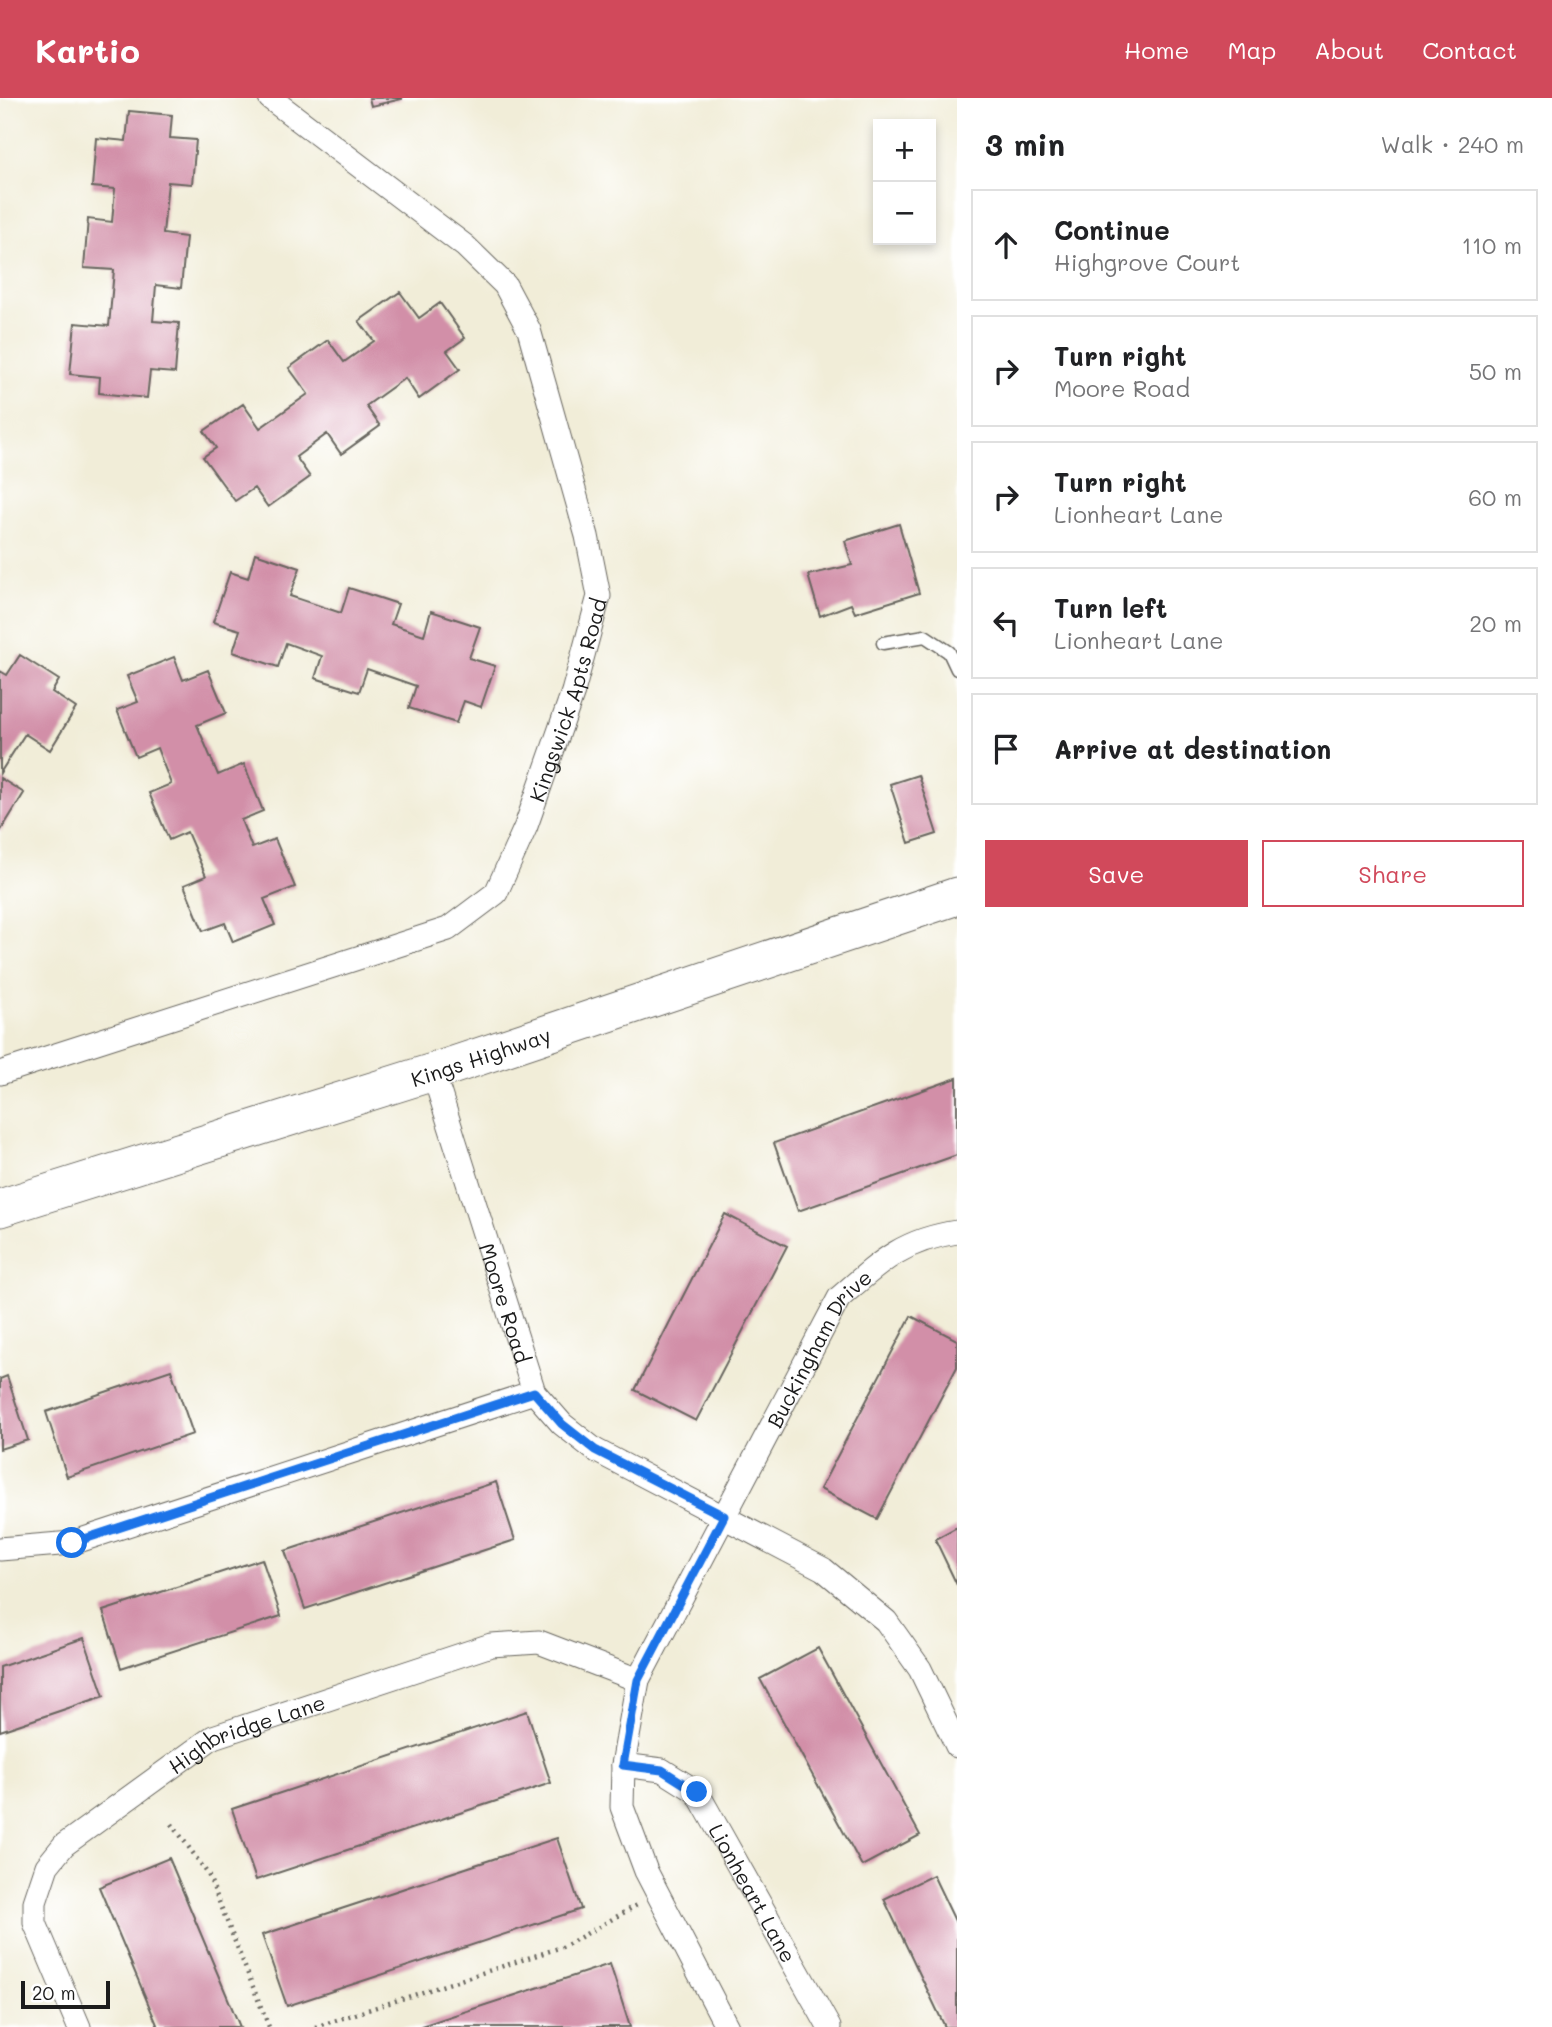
<!DOCTYPE html>
<meta charset="utf-8">
<style>
:root{--surface:#fff;--page:#f2f2f2;--text:#202124;--muted:#757577;--line:#e0e0e0;--accent:#d1495b}
body{margin:0;font-family:Mali,sans-serif;background:var(--page);color:var(--text)}
.controls{position:absolute;right:21px;top:21px;display:grid;overflow:hidden;border-radius:0px;box-shadow:0 4px 10px #0003}
.controls button{width:63px;height:63px;display:grid;place-items:center;padding:0;border:0;border-bottom:2px solid var(--line);background:var(--surface);color:var(--text);font:35px sans-serif}
.scale{position:absolute;left:21px;bottom:18px;width:89px;box-sizing:border-box;padding-left:7px;border:4px solid #1c1c1c;border-top:0;font-size:19px;line-height:24px;white-space:nowrap;color:#1c1c1c;-webkit-text-stroke:5px #fff;paint-order:stroke}
.stop{position:absolute;width:21px;height:21px;margin:-16px;border:5px solid #1a73e8;border-radius:50%;background:#fff}
.stop.end{background:#1a73e8;border-color:#fff;box-shadow:0 2px 7px #0008}
.list{margin:0;padding:0;list-style:none}
h2{display:flex;justify-content:space-between;align-items:center;height:91px;margin:0;padding:0 28px;font-size:30px}
h2 small{font-size:23px;font-weight:400;color:var(--muted)}
.list li{display:grid;grid-template-columns:46px 1fr auto;gap:21px;align-items:center;box-sizing:border-box;height:112px;margin:0 14px 14px;padding:0 14px;border:2px solid var(--line);border-radius:0px}
.list b{display:block;font-size:26px;white-space:nowrap}
.list p{margin:0;font-size:23px;white-space:nowrap;color:var(--muted)}
.list em{font-size:23px;font-style:normal;color:var(--muted)}
.actions{display:flex;gap:14px;padding:21px 28px}
.actions a{flex:1;padding:16px 0;border:2px solid var(--accent);border-radius:0px;text-align:center;font-size:24px;color:var(--accent)}
.actions .main{background:var(--accent);color:#fff}
.icon{flex:none;width:38px;height:38px;fill:none;stroke:currentColor;stroke-width:2;stroke-linecap:round;stroke-linejoin:round}
.map{position:relative;flex:none;width:957px;height:1929px;overflow:hidden}
header{display:flex;align-items:center;gap:42px;box-sizing:border-box;height:98px;padding:0 35px;background:var(--accent);color:#fff}
header strong{font-size:33px}
nav{display:flex;gap:38px;margin-inline-start:auto;font-size:24px}
main{display:flex}
aside{flex:1;background:var(--surface)}
.map>svg:first-child{display:block}
.building{fill:#d28fa8}
.lines{fill:none;stroke-linecap:round;stroke-linejoin:round}
.lane-casing{stroke:#67655e;stroke-width:15}
.street-casing{stroke:#67655e;stroke-width:25}
.primary-casing{stroke:#67655e;stroke-width:39}
.path{stroke:#67655e;stroke-width:4.5;stroke-dasharray:2 5;stroke-linecap:butt}
.lane{stroke:#fff;stroke-width:12}
.street{stroke:#fff;stroke-width:23}
.primary{stroke:#fff;stroke-width:37}
.route{stroke:#1a73e8;stroke-width:9}
.labels{text-anchor:middle;dominant-baseline:central;stroke-width:7;stroke-linejoin:round;paint-order:stroke}
.street-label{font-size:21px;fill:#1c1c1c;stroke:#fff}
</style>
<header>
<strong>Kartio</strong>
<nav><a>Home</a><a>Map</a><a>About</a><a>Contact</a></nav>
</header>
<main>
<div class="map">
<svg width="957" height="1929" viewBox="0 0 957 1929">
<rect width="100%" height="100%" fill="#fff"/>
<filter id="ink" filterUnits="userSpaceOnUse"><feTurbulence type="fractalNoise" baseFrequency=".0143" numOctaves="2"/><feDisplacementMap in="SourceGraphic" scale="14" xChannelSelector="R" yChannelSelector="G"/><feConvolveMatrix kernelMatrix="1 2 1 2 8 2 1 2 1" color-interpolation-filters="sRGB"/></filter>
<filter id="wash" filterUnits="userSpaceOnUse"><feTurbulence type="fractalNoise" baseFrequency=".00686" numOctaves="4" result="noise"/><feDisplacementMap in="SourceGraphic" scale="28" xChannelSelector="R" yChannelSelector="G"/><feGaussianBlur stdDeviation="1.57" result="paint"/><feColorMatrix in="noise" values="0 0 0 0 0 0 0 0 0 0 0 0 0 0 0 0 0 1.4 0 .05"/><feComposite in="paint" operator="in"/></filter>
<g filter="url(#wash)">
<rect width="100%" height="100%" fill="#f1edd8"/>
<g id="blocks">
<path class="building" d="M369,0H402V1L371,8Z
M129,13L172,17L170,40L196,42L192,86L168,84L163,136L186,139L181,190L156,187L153,223L179,225L175,275L150,273L147,300L99,295L100,279L70,276L75,225L109,228L114,172L84,170L88,121L112,124L115,91L92,89L96,40L126,43Z
M400,194L419,220L440,205L465,240L447,253L460,271L419,301L405,280L366,308L380,328L341,356L327,336L296,359L310,379L268,409L254,390L235,403L203,359L216,350L204,333L243,306L260,330L308,296L289,270L328,242L344,264L374,243L359,223Z
M899,426L919,495L855,515L851,506L820,518L808,477L852,467L845,443Z
M255,455L300,470L290,498L341,515L349,490L398,506L391,526L424,537L431,513L480,529L469,560L495,568L481,609L464,603L456,625L409,610L416,588L367,571L359,594L315,580L322,558L286,545L278,569L233,554L240,532L213,524L230,474L248,480Z
M20,557L59,582L52,594L76,610L50,652L25,636L0,675V573L7,577Z
M174,559L183,582L208,572L226,615L197,627L218,677L244,666L263,713L241,722L252,750L275,741L295,789L264,801L275,827L233,844L225,825L203,833L184,787L206,778L187,734L169,742L149,695L171,686L157,650L136,659L117,612L138,604L127,578Z
M918,677L937,736L909,745L890,686Z
M0,680L24,695L0,734Z
M957,980V1057L798,1113L774,1045Z
M725,1116L787,1148L696,1323L635,1292Z
M911,1218L957,1242V1269L877,1421L820,1391Z
M171,1272L193,1336L67,1379L46,1314Z
M7,1278L28,1342L0,1351V1281Z
M496,1384L515,1442L305,1511L285,1453Z
M957,1429V1487L935,1441Z
M262,1461L281,1518L121,1570L103,1513Z
M84,1540L104,1598L0,1633V1569Z
M818,1550L920,1737L862,1768L760,1581Z
M527,1613L551,1685L256,1782L232,1711Z
M557,1740L581,1811L287,1908L262,1837Z
M169,1760L240,1929H158L99,1789Z
M933,1777L957,1827V1929H945L884,1801Z
M610,1866L630,1929H421V1928Z"/>
</g>
</g>
<g filter="url(#ink)">
<use href="#blocks" fill-opacity="0" stroke="#67655e" stroke-width="2"/>
<g class="lines">
<defs>
<path id="lane" d="M883,545L925,538L949,554L957,571"/>
<g id="street">
<path id="s1" d="M433,974L534,1294L562,1326L595,1352L823,1471L886,1523L920,1571L957,1648"/>
<path id="s2" d="M0,975L448,831L496,795L526,728L573,594L599,498L587,438L529,232L505,187L465,148L270,0"/>
<path d="M0,1451L72,1445L534,1294"/>
<path id="s3" d="M623,1667L662,1672L697,1694L829,1929"/>
<path id="s4" d="M79,1929L35,1825V1804L47,1768L64,1747L213,1639L491,1547L539,1544L638,1582"/>
<path id="s5" d="M727,1929L646,1773L622,1709L623,1667L638,1582L839,1200C879,1165 902,1142 957,1134"/>
</g>
<g id="primary">
<path id="s6" d="M0,1110L433,974L957,798"/>
</g>
</defs>
<use href="#lane" class="lane-casing"/>
<use href="#street" class="street-casing"/>
<use href="#primary" class="primary-casing"/>
<path class="path" d="M172,1726L208,1776L269,1929
M315,1929L565,1848L637,1807"/>
<use href="#lane" class="lane"/>
<use href="#street" class="street"/>
<use href="#primary" class="primary"/>
</g>
</g>
<g class="lines" filter="url(#ink)">
<path class="route" d="M72,1445L534,1294L562,1326L595,1352L724,1418L638,1582L623,1667L662,1672L697,1694"/>
</g>
<g class="labels">
<g class="street-label">
<text stroke="none"><textPath href="#s2" startOffset="737">Kingswick Apts Road</textPath></text>
<text stroke="none"><textPath href="#s6" startOffset="504">Kings Highway</textPath></text>
<text stroke="none"><textPath href="#s1" startOffset="242">Moore Road</textPath></text>
<text stroke="none"><textPath href="#s5" startOffset="751">Buckingham Drive</textPath></text>
<text stroke="none"><textPath href="#s4" startOffset="415">Highbridge Lane</textPath></text>
<text stroke="none"><textPath href="#s3" startOffset="196">Lionheart Lane</textPath></text>
</g>
</g>
</svg>
<div class="controls">
<button>+</button>
<button>−</button>
</div>
<div class="scale">20 m</div>
<div class="stop" style="left:72px;top:1445px"></div>
<div class="stop end" style="left:697px;top:1694px"></div>
</div>
<aside>
<h2>3 min<small>Walk · 240 m</small></h2>
<ul class="list">
<li><svg class="icon" aria-label="ahead" viewBox="0 0 24 24"><path d="M12 20V5M6 11l6-6 6 6"/></svg><div><b>Continue</b><p>Highgrove Court</p></div><em>110 m</em></li>
<li><svg class="icon" aria-label="right" viewBox="0 0 24 24"><path d="M7 20v-9h11M14 6l5 5-5 5"/></svg><div><b>Turn right</b><p>Moore Road</p></div><em>50 m</em></li>
<li><svg class="icon" aria-label="right" viewBox="0 0 24 24"><path d="M7 20v-9h11M14 6l5 5-5 5"/></svg><div><b>Turn right</b><p>Lionheart Lane</p></div><em>60 m</em></li>
<li><svg class="icon" aria-label="left" viewBox="0 0 24 24"><path d="M17 20v-9H6M10 6l-5 5 5 5"/></svg><div><b>Turn left</b><p>Lionheart Lane</p></div><em>20 m</em></li>
<li><svg class="icon" aria-label="arrive" viewBox="0 0 24 24"><path d="M6 21V4h12l-3 4 3 4H6"/></svg><div><b>Arrive at destination</b></div></li>
</ul>
<div class="actions"><a class="main">Save</a><a>Share</a></div>
</aside>
</main>
